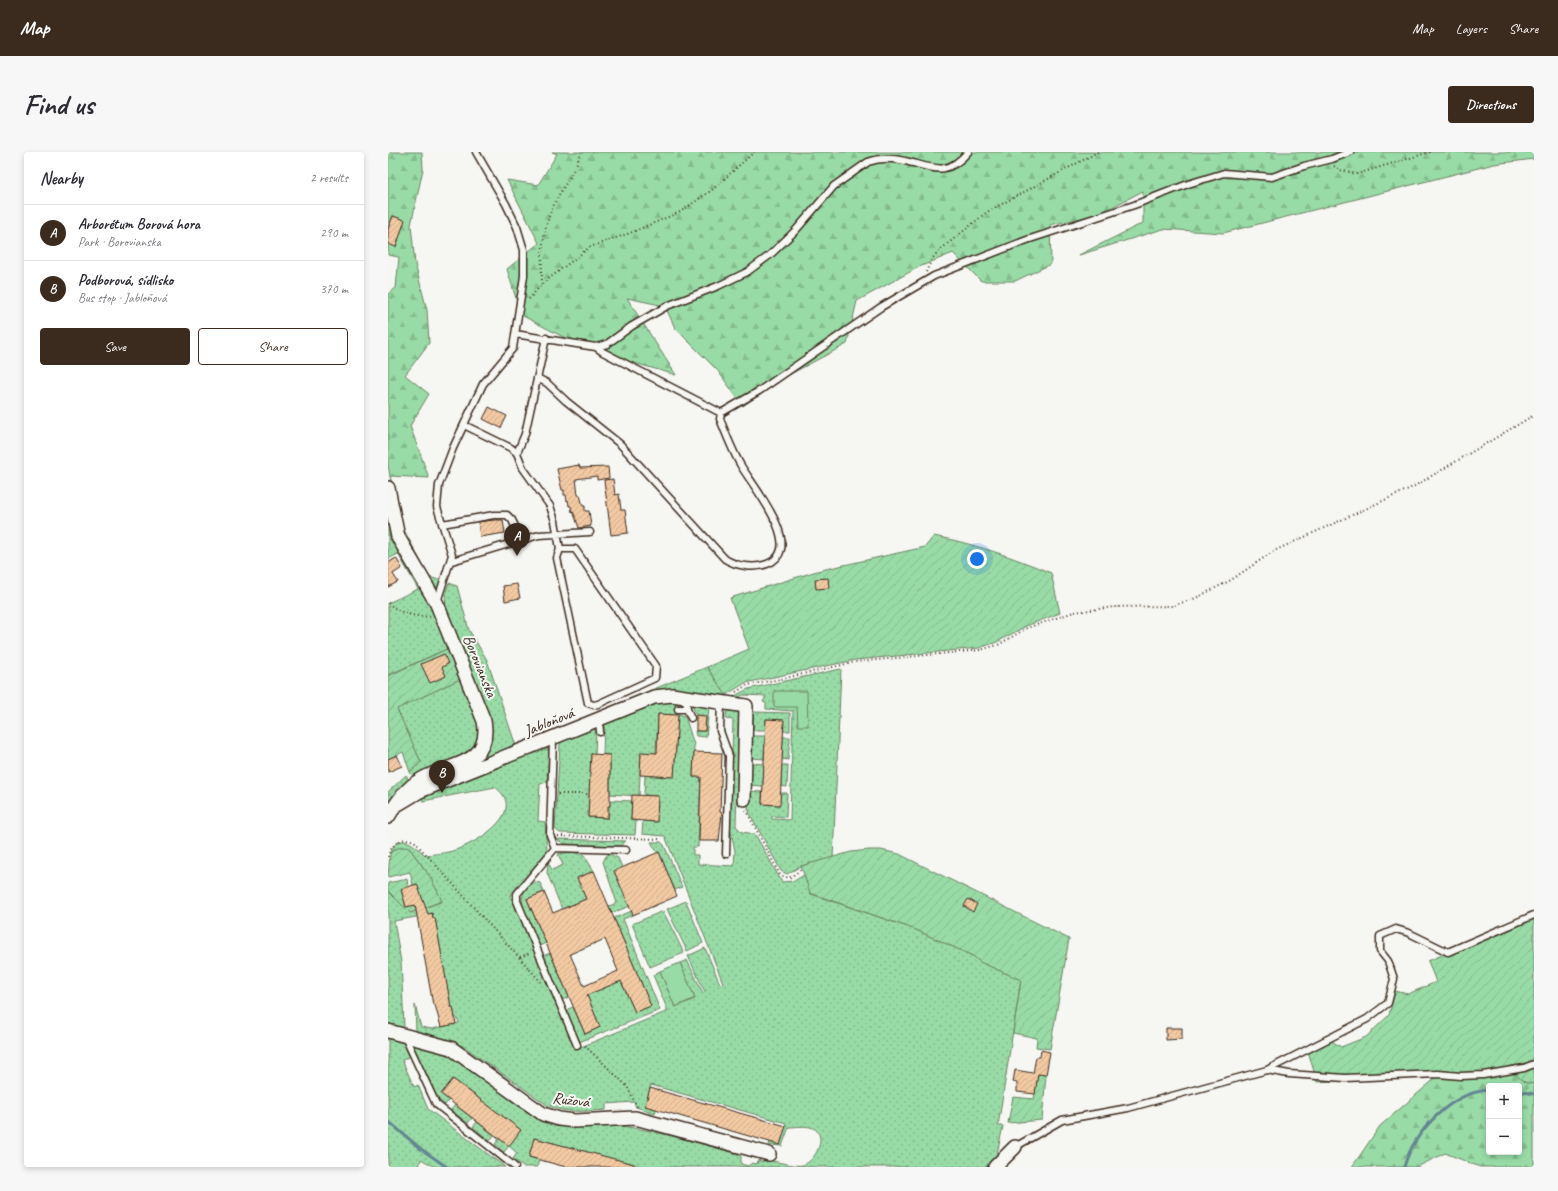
<!DOCTYPE html>
<meta charset="utf-8">
<style>
:root{--surface:#fff;--page:#f7f7f7;--text:#2b2b33;--muted:#7c7c81;--line:#e1e1e2;--accent:#3b2a1e}
body{margin:0;font-family:Caveat,sans-serif;background:var(--page);color:var(--text)}
.controls{position:absolute;right:12px;bottom:12px;display:grid;overflow:hidden;border-radius:4px;box-shadow:0 2px 6px #0003}
.controls button{width:36px;height:36px;display:grid;place-items:center;padding:0;border:0;border-bottom:1px solid var(--line);background:var(--surface);color:var(--text);font:20px sans-serif}
.you{position:absolute;left:589px;top:407px;width:14px;height:14px;margin:-10px;border:3px solid #fff;border-radius:50%;background:#1a73e8;box-shadow:0 0 0 6px #1a73e833}
.badge{display:grid;place-items:center;width:26px;height:26px;border-radius:50%;background:var(--accent);color:#fff;font-size:13px;font-weight:700}
.pin{position:absolute;translate:-50% -33px;filter:drop-shadow(0 1px 2px #0008)}
.pin::after{content:'';position:absolute;top:21px;width:14px;height:12px;background:inherit;clip-path:polygon(0 0,100% 0,50% 100%)}
.list{margin:0;padding:0;list-style:none}
h2{display:flex;justify-content:space-between;align-items:center;height:52px;margin:0;padding:0 16px;font-size:17px}
h2 small{font-size:13px;font-weight:400;color:var(--muted)}
.list li{display:grid;grid-template-columns:26px 1fr auto;gap:12px;align-items:center;box-sizing:border-box;height:56px;padding:0 16px;border-top:1px solid var(--line)}
.list b{display:block;font-size:15px;white-space:nowrap}
.list p{margin:0;font-size:13px;white-space:nowrap;color:var(--muted)}
.list em{font-size:13px;font-style:normal;color:var(--muted)}
.actions{display:flex;gap:8px;padding:12px 16px}
.actions a{flex:1;padding:9px 0;border:1px solid var(--accent);border-radius:4px;text-align:center;font-size:14px;color:var(--accent)}
.actions .main{background:var(--accent);color:#fff}
.map{position:relative;flex:none;width:1146px;height:1015px;overflow:hidden;border-radius:4px}
header{display:flex;align-items:center;gap:24px;box-sizing:border-box;height:56px;padding:0 20px;background:var(--accent);color:#fff}
header strong{font-size:19px}
nav{display:flex;gap:22px;margin-inline-start:auto;font-size:14px}
.intro{display:flex;align-items:center;justify-content:space-between;box-sizing:border-box;height:96px;padding:0 24px}
h1{margin:0;font-size:28px}
.button{padding:10px 18px;border-radius:4px;background:var(--accent);color:#fff;font-size:14px;font-weight:700}
main{display:flex;gap:24px;padding:0 24px}
aside{flex:1;background:var(--surface);border-radius:4px;box-shadow:0 2px 6px #0003}
.map>svg:first-child{display:block}
.grass{fill:url(#grass-dots);stroke:#6a8262}
.forest{fill:url(#forest-firs);stroke:#6a8262;fill-rule:evenodd}
.park{fill:#98dba6;stroke:#6a8262}
.garden{fill:url(#garden-furrows);stroke:#6a8262}
.lines{fill:none;stroke-linecap:round;stroke-linejoin:round}
.stream{stroke:#638692;stroke-width:3}
.building{fill:url(#building-hatch);stroke:#3b2a1e;fill-rule:evenodd}
.lane-casing{stroke:#3b2a1e;stroke-width:9}
.street-casing{stroke:#3b2a1e;stroke-width:16}
.path{stroke:#3b2a1e;stroke-width:2;stroke-dasharray:1 3;stroke-linecap:butt}
.lane{stroke:#f6f6f2;stroke-width:6}
.street{stroke:#f6f6f2;stroke-width:13}
.labels{text-anchor:middle;dominant-baseline:central;stroke-width:4;stroke-linejoin:round;paint-order:stroke}
.street-label{font-size:16px;fill:#3b2a1e;stroke:#f6f6f2}
</style>
<header>
<strong>Map</strong>
<nav><a>Map</a><a>Layers</a><a>Share</a></nav>
</header>
<div class="intro"><h1>Find us</h1><a class="button">Directions</a></div>
<main>
<aside>
<h2>Nearby<small>2 results</small></h2>
<ul class="list">
<li><span class="badge">A</span><div><b>Arborétum Borová hora</b><p>Park · Borovianska</p></div><em>290 m</em></li>
<li><span class="badge">B</span><div><b>Podborová, sídlisko</b><p>Bus stop · Jabloňová</p></div><em>370 m</em></li>
</ul>
<div class="actions"><a class="main">Save</a><a>Share</a></div>
</aside>
<div class="map">
<svg width="1146" height="1015" viewBox="0 0 1146 1015">
<defs>
<pattern id="grass-dots" width="8" height="8" patternUnits="userSpaceOnUse"><rect width="8" height="8" fill="#98dba6"/><path d="M2 2h.1M6 6h.1" fill="none" stroke="#84bc8e" stroke-width="1.8" stroke-linecap="round"/></pattern>
<pattern id="forest-firs" width="22" height="20" patternUnits="userSpaceOnUse"><rect width="22" height="20" fill="#98dba6"/><path d="M5 1l3.5 6h-7zM16 11l3.5 6h-7z" fill="#84bc8e"/></pattern>
<pattern id="garden-furrows" width="10" height="10" patternUnits="userSpaceOnUse"><rect width="10" height="10" fill="#98dba6"/><path d="M-1 1l2-2M0 10L10 0M9 11l2-2" fill="none" stroke="#84bc8e"/></pattern>
<pattern id="building-hatch" width="6" height="6" patternUnits="userSpaceOnUse"><rect width="6" height="6" fill="#f2c9a2"/><path d="M-1 1l2-2M0 6l6-6M5 7l2-2" fill="none" stroke="#d0ad8b"/></pattern>
</defs>
<rect width="100%" height="100%" fill="#f6f6f2"/>
<filter id="ink" filterUnits="userSpaceOnUse"><feTurbulence type="fractalNoise" baseFrequency=".025" numOctaves="2"/><feDisplacementMap in="SourceGraphic" scale="8" xChannelSelector="R" yChannelSelector="G"/><feConvolveMatrix kernelMatrix="1 2 1 2 8 2 1 2 1" color-interpolation-filters="sRGB"/></filter>
<g filter="url(#ink)">
<path class="grass" d="M2,324L15,376L41,425L54,429L49,443L13,383Z
M14,400L45,454L61,496L0,523V451L30,437L10,402Z
M61,431L69,434L81,478L99,508L128,594L319,515L338,543L333,545L301,540L107,606L85,610C98,603 103,594 103,580L58,458L57,442Z
M453,517L445,706L413,714L399,722L393,719L362,662L360,656L361,639L374,640V652L391,653L392,641H399L398,665L384,664V667L402,668L405,559L378,557V551L375,550L378,544L355,543L347,547L343,546L360,537Z
M74,526L91,568V587L81,602L25,625L22,620L33,610L8,557Z
M272,550L290,551V562L297,564L306,593L305,625H313L310,695H305V703H310V712L346,714L347,699L342,675L345,568L338,567L339,557H351L348,674L354,680L367,682L394,730L406,729L416,723L423,742L526,777L585,804L592,810L633,828L610,974H615L608,1007L599,1015H256L242,1011L197,1015L201,1001L147,986L141,1005L151,1008L149,1015H135L125,1007L129,1001L121,994L116,1000L107,992L111,987L133,978L65,927L53,942L61,948L57,953L50,947L24,892L61,903L153,968C188,983 213,970 246,976C281,982 316,993 350,1002L353,1004V1012L360,1014L364,1011L369,1012L370,1008L375,1010L376,1007C385,1009 408,1015 415,1013C428,1009 440,983 425,976C418,973 408,975 401,975L394,994L381,993L382,990L392,993L398,971L263,933L257,954L268,957L267,961L248,955L246,950L218,952V958C197,959 179,962 159,953L75,894L28,880L27,853L33,875L44,877L71,871L69,866H67L65,855H63L61,844H59L58,839H60L56,828L58,827L57,822H55L54,817L56,816L55,811H53L52,806L54,805L50,795L52,794L47,766H45L44,762L6,769L13,810L16,874L13,876L0,872V739L22,761L53,750L34,713L22,697L4,699L2,701C11,679 26,692 37,703C48,702 60,701 70,697C92,689 140,659 107,635L35,649L33,645L155,596L160,597L161,602L159,630L152,632L150,669L157,670L159,699L122,743L188,897L280,859L265,823L272,819L287,855L307,847L292,811L299,808L315,841L317,840L300,804L317,796L332,832L335,831L277,684L254,682L255,669L268,670L270,644L256,643L258,606L268,624H286L290,563L270,562L268,601H253L251,644L222,642V603H215L216,574L218,571Z
M304,552L321,555L318,585L308,584L307,579H317L318,565L308,563Z
M365,560L402,561V579H395V568L378,567L377,578H365Z
M205,576L208,579L207,602H203L200,665L220,666L222,648L244,649L243,668L248,669L247,683L172,681L167,677L172,592L175,587Z
M364,584H377L376,607L363,606Z
M395,585H402L400,608L394,607Z
M363,611L376,612L375,634L361,633Z
M393,613H400L399,635L393,634Z
M18,623L21,628L0,653V640Z
M168,687L238,689L232,694L177,692Z
M263,690H273L276,693L294,735L287,738L271,700H269Z
M184,700L196,703L206,719L189,726L198,747L174,757L159,721L160,710L164,718L175,713L170,702Z
M221,702L230,706L234,715L227,719L242,754L224,761L221,754L229,751L215,710L218,704Z
M147,730L152,731L156,740L139,747L158,791L151,794C143,774 120,743 147,730Z
M298,749L315,791L299,799L279,757Z
M244,759L245,763L235,767L272,858L191,890L178,858L185,855L197,882L212,875L199,843L233,829L247,860L263,854L226,766Z
M275,759L296,801L262,815L244,772Z
M162,801L181,845L174,848L155,804Z
M0,886L16,890L22,904L14,908L26,935L30,933L40,957L117,1015H47L33,1007L31,1015H0Z
M67,953L84,966L80,971L63,958Z
M89,970L106,983L102,989L85,975Z"/>
<path class="forest" d="M0,0H34L35,17L23,73L27,112L39,158L41,191L17,223L41,242L22,274L41,326L2,324L0,313V142L8,136L11,105L0,103Z
M164,0H1146V7L1106,12L835,81L775,77L691,103L755,71V39L711,62L662,73L663,112L627,129H593L565,101L531,115L469,149L459,192L395,226L355,254L330,219L287,176L277,154L239,146L288,223L236,208L185,190L133,163L119,117L151,91L119,28L150,33L169,2Z
M1125,919L1136,930L1146,932V1015H1092L1057,1001L1029,1015H964L992,974L1050,924ZM1101,934H1131V1000H1101Z"/>
<path class="park" d="M386,539H419L420,574H410L409,555H386Z
M292,811L307,846L287,855L272,819Z"/>
<path class="garden" d="M0,358L14,400L0,407Z
M546,384C587,392 625,405 663,421L672,461L638,474L609,490L591,496L467,508L357,531L338,543L319,515L361,497L342,446L429,419L537,395Z
M61,496L74,526L9,557L33,610L22,620L15,600L0,607V524Z
M18,695L22,697L43,726L54,749L22,761L0,739V731L19,727L20,735L13,738L18,755L35,750L29,732L25,733L22,720L0,725L2,701L9,696Z
M481,698H493L511,702L681,787L662,897L648,895L649,886L625,881L633,828L592,810L585,804L526,777L422,741L413,714L463,700Z
M1146,764V932L1136,930L1124,919L929,930L920,899L942,888L953,895L978,885L1001,863L1007,839L1020,842L1048,830L1040,809Z
M650,922L658,923L654,968L620,971L625,945L646,947Z"/>
<g class="lines">
<path class="stream" d="M1131,939L1146,942
M0,969L33,997L59,1015
M1016,1015C1026,980 1063,940 1101,938"/>
</g>
<path class="building" d="M5,64L17,68L8,95L0,92V77Z
M101,255L119,264L113,276L95,267Z
M191,313L192,316L220,315L221,326L209,328V324L188,327L190,343H192L195,354H197V359H201L203,374L191,376L185,359L184,360L183,354H181L180,348L179,349L178,343H176V338H174L169,317Z
M225,327L227,343L231,342L233,358H237L240,381L223,383L216,328Z
M106,368H115L117,381L92,385L90,370Z
M8,406L14,416L5,422L10,430L0,435V411Z
M440,426L441,436L428,437L427,427Z
M129,432L132,446L117,449L115,434Z
M56,502L60,512L54,515L58,524L42,531L33,512Z
M270,562L290,563L286,625L252,623L253,600L269,601Z
M308,563L318,564L317,579H308Z
M378,567L396,568L392,653L374,652Z
M306,600L334,601L332,660L334,661L331,689H311L313,625H305Z
M203,602L222,603V654H220V666L200,665Z
M9,603L14,614L0,620V607Z
M244,643L270,644L269,670L243,668Z
M271,700L289,744L245,763L226,719Z
M206,719L263,854L247,860L233,829L199,843L212,875L197,882L139,747L156,740L165,761L198,747L189,726ZM217,787L230,819L196,834L182,802Z
M29,732L40,762L44,761L45,766H47L63,855H65L68,872L53,875L47,853H45L27,753L18,755L13,737Z
M580,747L589,752L585,760L576,754Z
M778,876H794V887L778,888Z
M653,898L662,900L658,923L650,922L647,942L629,940V931L625,930L627,918L645,921L648,905H652Z
M65,927L133,978L121,994L53,942Z
M262,936L398,974L392,993L257,954Z
M146,986L246,1012L245,1015H178L141,1005Z"/>
<g class="lines">
<defs>
<path id="lane" d="M127,182L201,194L208,195L219,192L244,174L279,154L330,134L359,120L382,103L408,78L446,34L480,10C491,6 505,6 517,9C544,15 558,26 580,0
M208,195L215,200L333,261
M149,226L159,231L178,249L232,292L337,407C348,414 366,417 379,412C420,397 362,331 352,312C344,298 338,282 332,267L333,261L371,239L493,155L546,124L639,88L746,53L800,32L836,21L884,25L916,14L944,7L962,0
M76,273L123,296L129,301L135,316L162,354L167,369L172,397L169,406L200,551L206,553L210,552L267,526L268,514L187,397H172
M129,301L137,282L158,186
M54,372L106,363H119L124,368L134,389
M64,409L151,383L202,380
M49,450L64,403L49,355L51,333L65,296L95,232L125,196L136,124V98L129,75L118,52L88,0
M298,545L299,557L303,566
M333,550L332,579L341,604L338,702
M290,557H299
M211,567L212,580
M165,587L162,683L167,696
M1146,763L1060,800L1021,781L1008,777L992,784V799L1000,809L1006,827L1000,851L979,867L879,918L901,922L957,926L1050,922L1073,924L1095,923L1136,916L1146,912
M17,885L48,952L127,1015
M189,893L129,749V742L167,696L238,698
M627,995L674,968L740,956L879,918"/>
<path id="street" d="M0,336L10,385L49,452L96,569C104,614 62,611 34,627C19,635 9,650 0,665
M7,654L32,639L266,545L284,543L358,554L356,647
M0,879L63,896L155,962L171,967L187,969L247,966L381,1002
M607,1015L627,995"/>
</defs>
<use href="#lane" class="lane-casing"/>
<use href="#street" class="street-casing"/>
<path class="path" d="M946,14L952,18L969,22L1042,0
M538,120L544,107L552,98L599,60L710,0
M154,132C153,102 154,73 169,47C177,31 188,18 193,0
M141,147L154,132L202,95L242,81L292,60L324,38L366,0
M0,451C11,461 28,466 43,464
M348,540L359,533L393,527L467,510L592,498L610,493L639,476L686,460L726,455L784,454L808,446L843,428L886,399L1025,335L1146,263
M170,642H201
M358,658L392,723L401,726L414,717
M170,684L271,687
M0,705C3,693 14,682 27,690L153,830
M132,805L142,801
M197,894L239,934L249,955"/>
<use href="#lane" class="lane"/>
<use href="#street" class="street"/>
</g>
</g>
<g class="labels">
<g class="street-label">
<text transform="translate(92 514) rotate(68)">Borovianska</text>
<text transform="translate(161 570) rotate(-22)">Jabloňová</text>
<text transform="translate(183 948) rotate(7)">Ružová</text>
</g>
</g>
</svg>
<div class="controls">
<button>+</button>
<button>−</button>
</div>
<div class="you"></div>
<div class="pin badge" style="left:129px;top:404px">A</div>
<div class="pin badge" style="left:54px;top:641px">B</div>
</div>
</main>
